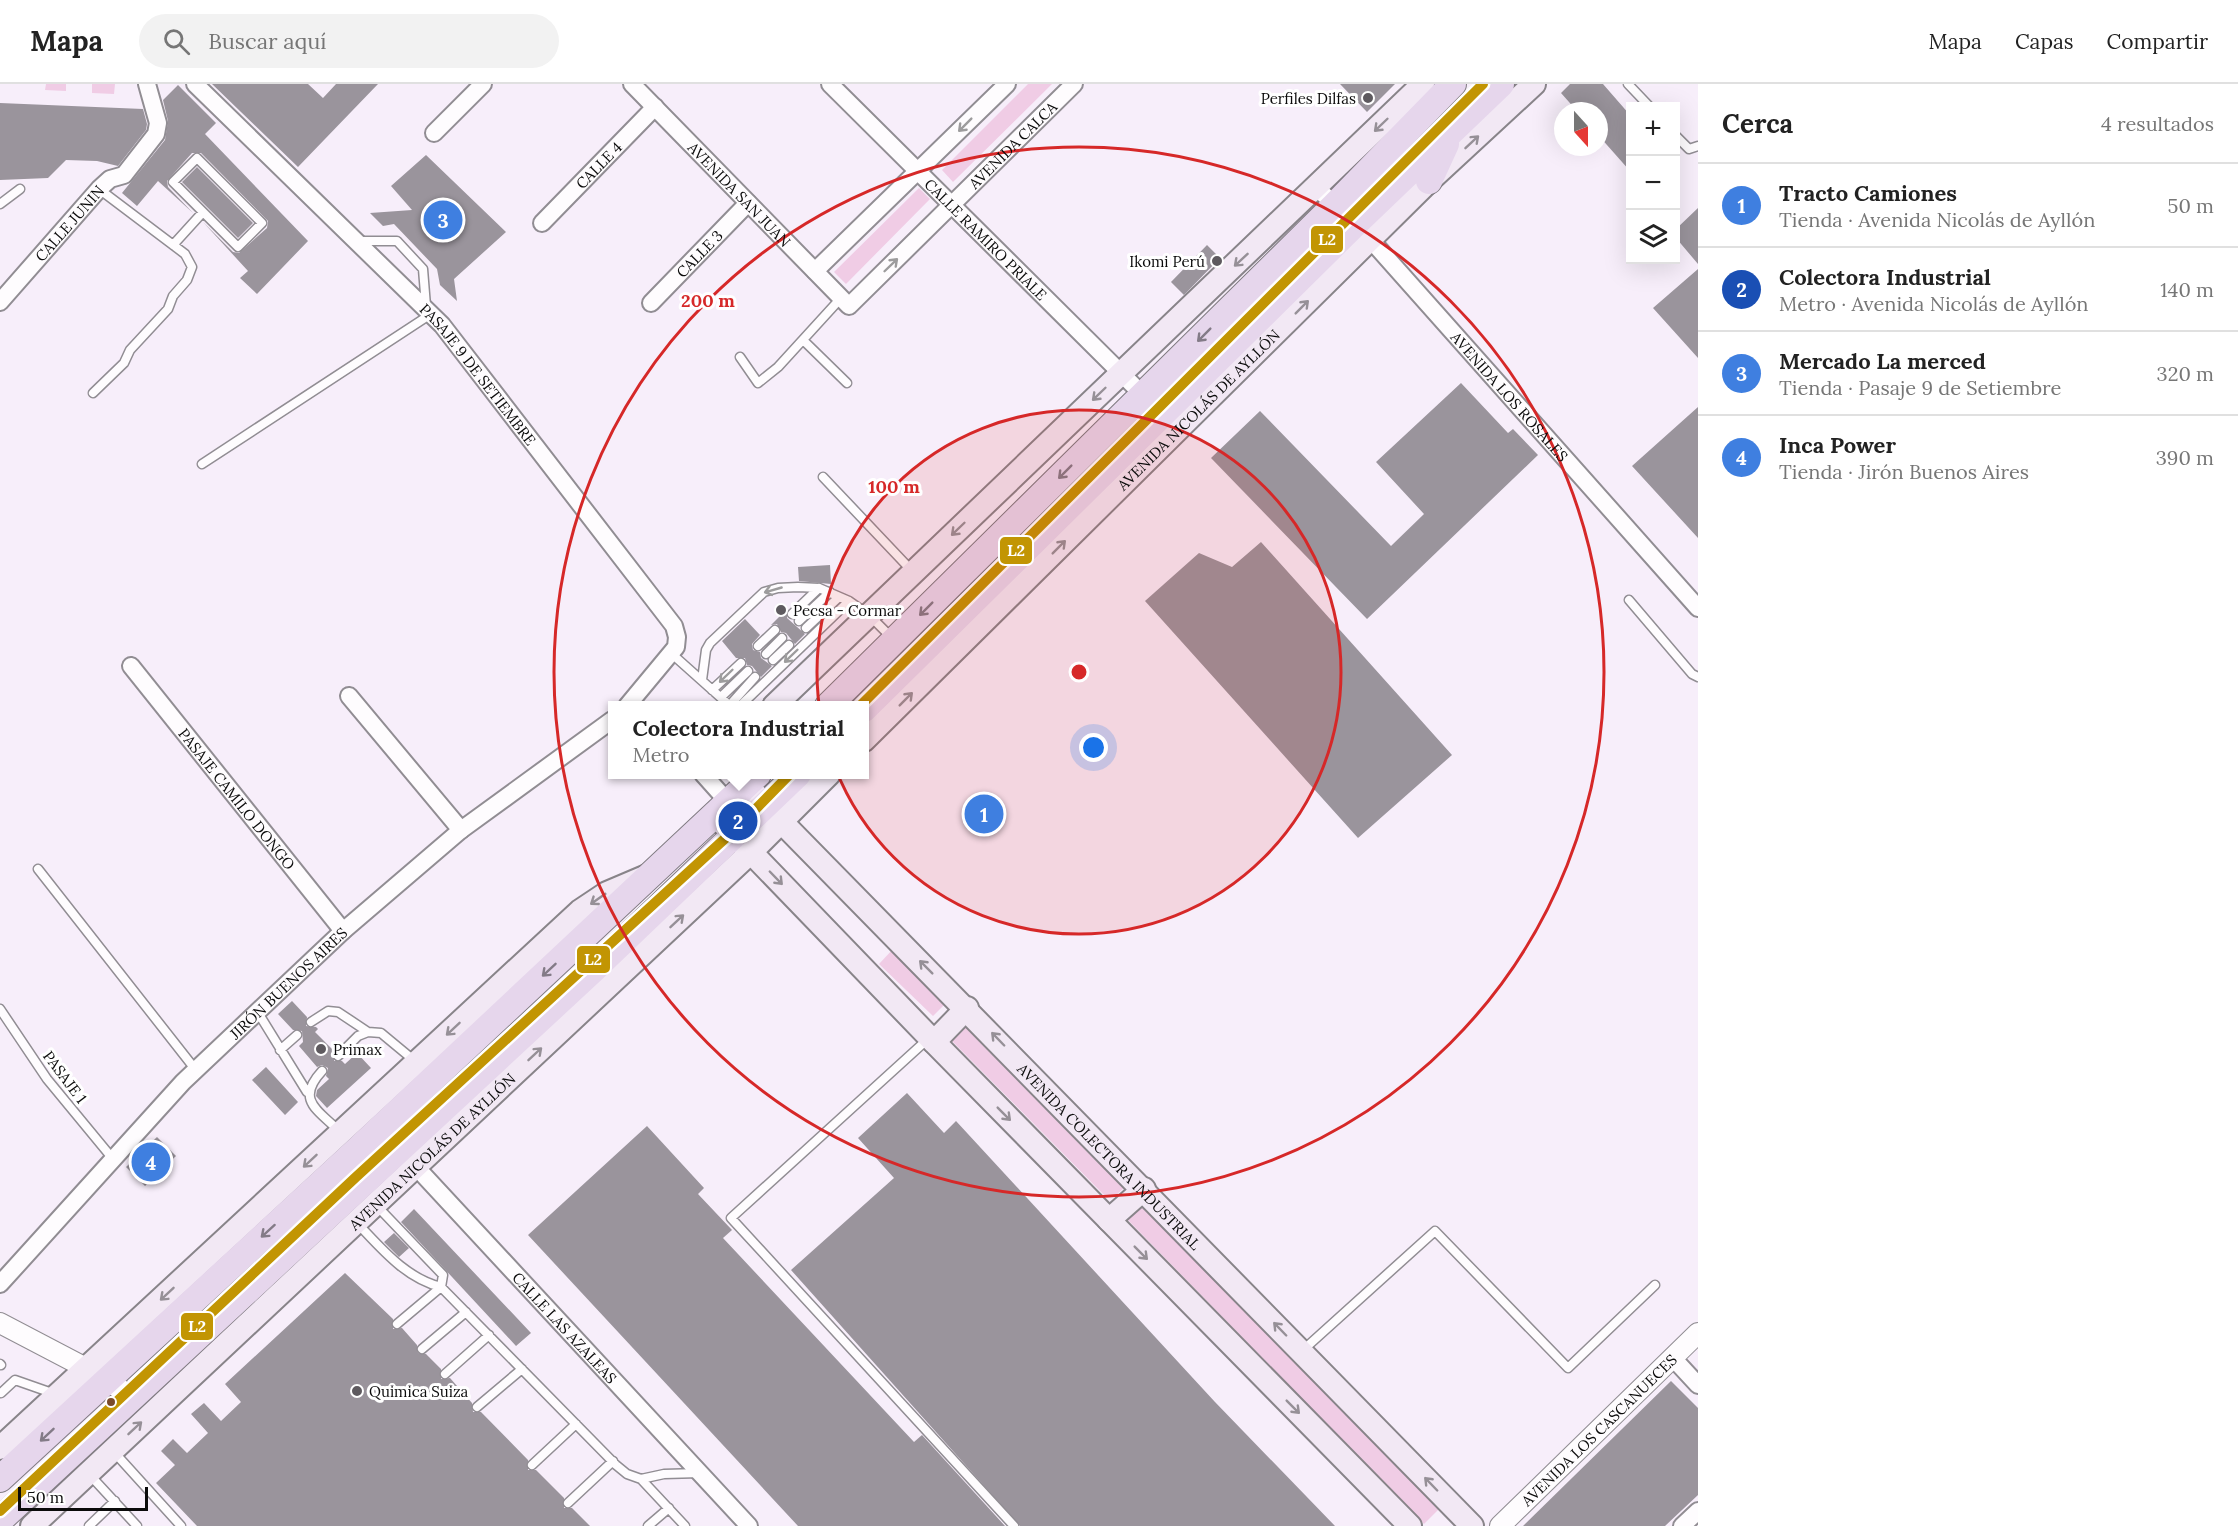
<!DOCTYPE html>
<html lang="es">
<meta charset="utf-8">
<style>
:root{--surface:#fff;--page:#f2f2f2;--text:#222;--muted:#767676;--line:#e0e0e0;--accent:#5e5a5f}
body{margin:0;font-family:Lora,serif;background:var(--page);color:var(--text)}
.controls{position:absolute;right:18px;top:18px;display:grid;overflow:hidden;border-radius:0px;box-shadow:0 6px 24px #0002}
.controls button{width:54px;height:54px;display:grid;place-items:center;padding:0;border:0;border-bottom:2px solid var(--line);background:var(--surface);color:var(--text);font:30px sans-serif}
.compass{position:absolute;left:1554px;top:18px;width:54px;height:54px;border-radius:50%;background:var(--surface);box-shadow:0 6px 24px #0002;rotate:159deg}
.scale{position:absolute;left:18px;bottom:15px;width:130px;box-sizing:border-box;padding-left:6px;border:3px solid #0b0b0b;border-top:0;font-size:16px;line-height:21px;white-space:nowrap;color:#0b0b0b;-webkit-text-stroke:4px #fff;paint-order:stroke}
.you{position:absolute;left:1094px;top:664px;width:21px;height:21px;margin:-15px;border:4px solid #fff;border-radius:50%;background:#1a73e8;box-shadow:0 0 0 9px #1a73e833}
.badge{display:grid;place-items:center;width:39px;height:39px;border-radius:50%;background:var(--accent);color:#fff;font-size:20px;font-weight:700}
.pin{position:absolute;translate:-50% -50%;border:3px solid #fff;box-shadow:0 2px 6px #0006}
.popup{position:absolute;left:608px;top:617px;width:261px;height:78px;box-sizing:border-box;display:grid;place-content:center;border-radius:0px;background:var(--surface);filter:drop-shadow(0 2px 4px #0005);font-size:20px;white-space:nowrap;color:var(--muted)}
.popup b{font-size:22px;color:var(--text)}
.popup::after{content:'';position:absolute;left:50%;top:100%;margin-left:-12px;border:12px solid transparent;border-top-color:var(--surface)}
.list{margin:0;padding:0;list-style:none}
h2{display:flex;justify-content:space-between;align-items:center;height:78px;margin:0;padding:0 24px;font-size:26px}
h2 small{font-size:20px;font-weight:400;color:var(--muted)}
.list li{display:grid;grid-template-columns:39px 1fr auto;gap:18px;align-items:center;box-sizing:border-box;height:84px;padding:0 24px;border-top:2px solid var(--line)}
.list b{display:block;font-size:22px;white-space:nowrap}
.list p{margin:0;font-size:20px;white-space:nowrap;color:var(--muted)}
.list em{font-size:20px;font-style:normal;color:var(--muted)}
.icon{flex:none;width:33px;height:33px;fill:none;stroke:currentColor;stroke-width:2;stroke-linecap:round;stroke-linejoin:round}
.map{position:relative;flex:none;width:1698px;height:1442px;overflow:hidden}
header{display:flex;align-items:center;gap:36px;box-sizing:border-box;height:84px;padding:0 30px;background:var(--surface);border-bottom:2px solid var(--line)}
header strong{font-size:28px}
nav{display:flex;gap:33px;margin-inline-start:auto;font-size:21px}
.search{width:420px;height:54px;background:var(--page);display:flex;align-items:center;gap:15px;box-sizing:border-box;padding:0 21px;border-radius:33px;color:var(--muted);font-size:22px}
main{display:flex}
aside{flex:1;background:var(--surface)}
.map>svg:first-child{display:block}
.green{fill:#f0cce5}
.building{fill:#9a949c}
.lines{fill:none;stroke-linecap:round;stroke-linejoin:round}
.service-casing{stroke:#918d93;stroke-width:11}
.minor-casing{stroke:#918d93;stroke-width:20}
.tertiary-casing{stroke:#918d93;stroke-width:22}
.secondary-casing{stroke:#888489;stroke-width:26}
.primary-casing{stroke:#7f7a80;stroke-width:28}
.service{stroke:#fefcfe;stroke-width:8}
.minor{stroke:#fefcfe;stroke-width:16}
.tertiary{stroke:#fefcfe;stroke-width:20}
.secondary{stroke:#f2e8f4;stroke-width:22}
.primary{stroke:#e6d6ec;stroke-width:26}
.metro-1-casing{stroke:#fff;stroke-width:15}
.metro-1{stroke:#c29503;stroke-width:10}
.oneway{stroke:#9d9c9d}
.oneway2{stroke:#969097}
.oneway3{stroke:#837b87}
.ring{fill:none;stroke:#d62828;stroke-width:3}
.poi-dot{fill:#5e5a5f;stroke:#fff;stroke-width:2}
.bus-dot{fill:#7a4b2a;stroke:#fff;stroke-width:2}
.labels{text-anchor:middle;dominant-baseline:central;stroke-width:6;stroke-linejoin:round;paint-order:stroke}
.poi-label{font-size:15px;fill:#0b0b0b;stroke:#fff;text-anchor:start}
.street-label{font-size:15px;fill:#0b0b0b;stroke:#fff}
.centre{fill:#d62828;stroke:#fff;stroke-width:3}
.ring-label{font-size:18px;text-anchor:middle;font-weight:bold;fill:#d62828;stroke:#fff;stroke-width:6;stroke-linejoin:round;paint-order:stroke}
.line-badge{stroke:#fff;stroke-width:2}
.badge-label{font-size:16px;text-anchor:middle;font-weight:bold;fill:#fff}
</style>
<header>
<strong>Mapa</strong>
<div class="search"><svg class="icon" aria-label="search" viewBox="0 0 24 24"><circle cx="10" cy="10" r="6"/><path d="M15 15l6 6"/></svg>Buscar aquí</div>
<nav><a>Mapa</a><a>Capas</a><a>Compartir</a></nav>
</header>
<main>
<div class="map">
<svg width="1698" height="1442" viewBox="0 0 1698 1442">
<rect width="100%" height="100%" fill="#f7eefa"/>
<path class="green" d="M46,0H66V7L45,6Z
M92,0H115L114,10L92,9Z
M1028,0H1052L953,98L942,86Z
M919,104L930,115L846,200L834,188Z
M894,864L945,920L933,932L879,880Z
M963,935L1125,1103L1114,1113L1107,1114L949,954Z
M1136,1115L1440,1424L1424,1440L1125,1133Z"/>
<path class="building" d="M212,0H308L323,14L336,0H378L298,83Z
M1340,0H1395L1367,28Z
M1570,0H1603L1630,31V87L1599,52V27H1577L1561,9Z
M178,1L216,39L205,50L308,157L257,210L240,194L248,187L203,138L233,168L239,169L267,144L268,137L201,69H192L167,97L168,103L193,129L158,97L137,122L122,109L165,56L168,37L163,16Z
M0,19L143,25L147,40L146,46L118,82L97,77L66,76L48,94L0,96Z
M426,71L506,148L454,195L457,217L440,201L437,185L394,140L383,142L370,129L412,126L391,102Z
M197,83L253,139L238,154L182,98Z
M1698,124V180L1676,154V145Z
M1207,161L1220,174L1184,211L1171,198Z
M1698,185V274L1653,224Z
M1461,299L1508,349L1513,345L1538,371L1367,535L1211,374L1260,327L1391,462L1424,430L1376,378Z
M1698,323V454L1632,382Z
M1261,458L1452,671L1358,754L1145,517L1199,469L1232,483Z
M830,481L831,500L799,497L798,483Z
M787,525V534L805,550L795,560L786,549L781,548L777,540L771,541L763,549Z
M745,535L760,551L752,560L753,566L760,568L761,574L772,582L761,593L752,582L747,581L745,574H736L722,557Z
M292,917L307,933L306,942L316,943L318,945L315,948L334,967V977H342L345,980L357,969L371,984L327,1024L316,1012L317,1006L329,995L326,992L328,984L322,981L317,983L299,962L303,958L302,947L293,946L278,930Z
M266,983L298,1018L285,1031L252,996Z
M907,1009L944,1049L956,1037L1215,1318L1335,1442H1020L791,1186L894,1094L858,1054Z
M647,1042L704,1104L698,1110L732,1146L723,1154L914,1358L922,1351L1005,1442H798L528,1151Z
M157,1053L176,1072L145,1102L126,1083Z
M414,1125L531,1249L516,1262L401,1138Z
M394,1149L409,1164L399,1173L384,1158Z
M345,1189L393,1235V1245L402,1244L417,1261L418,1269L426,1270L441,1285V1295L450,1294L472,1319L473,1328H481L528,1376V1386H536L564,1414V1424H572L590,1442H197L156,1399L175,1381L161,1367L173,1355L187,1369L208,1349L191,1330L204,1319L221,1337L241,1318L225,1300Z
M1671,1297L1698,1324V1411L1665,1442H1523Z"/>
<g class="lines">
<defs>
<path id="service" d="M1628,0L1649,22
M1676,52L1689,65L1698,62
M0,120L20,105
M359,157H397L423,185L426,222
M173,161L203,128L173,98L197,74L262,139L238,163L203,128
M803,256L847,299
M740,273L758,299L778,283L841,214
M93,309L124,279L130,266L168,225L173,212L187,196L192,183L185,170L99,105
M202,380L431,230
M823,393L913,488
M1629,516L1692,590L1698,593
M792,530L819,504
M799,537L830,508
M806,544L839,513
M758,562L775,546
M672,570L728,620
M766,570L782,554
M773,576L789,561
M702,596L706,566L710,559L764,508L778,504L798,503L819,504L849,517L869,531L893,555
M712,606L741,579
M721,613L748,587
M729,622L755,593
M740,622L849,517
M38,785L195,985
M0,925L47,995L113,1075
M257,927L307,1008
M311,938L328,927L338,928L368,948L381,949L416,978
M929,954L731,1134L1014,1442
M280,966L297,951
M338,972L358,952L368,948
M322,987C295,1016 318,1026 339,1047
M375,1120L443,1191L441,1203L397,1240
M356,1138C381,1164 405,1194 441,1203L616,1381L627,1390L641,1395L685,1442
M422,1265L466,1228
M1302,1267L1435,1147L1568,1284L1655,1201
M0,1280L1,1281
M445,1290L489,1251
M1,1309L15,1296L55,1310
M477,1323L522,1285
M114,1368L181,1442
M532,1381L576,1340
M88,1389L137,1442
M641,1395L664,1390L700,1389
M568,1419L613,1377
M89,1442L115,1417
M648,1442L669,1424"/>
<g id="minor">
<path id="s1" d="M195,0L442,241L674,542L677,553L676,563L627,622"/>
<path id="s2" d="M632,0L849,222L1074,0"/>
<path id="s3" d="M830,0L1143,311"/>
<path d="M434,49L483,0"/>
<path id="s4" d="M1317,104L1370,155L1698,524"/>
<path id="s5" d="M542,139L655,23"/>
<path d="M815,187L1007,0"/>
<path id="s6" d="M0,218L99,105L110,95L124,91L156,50L158,39L147,0"/>
<path id="s7" d="M651,219L748,119"/>
<path id="s8" d="M131,582L343,847"/>
<path d="M349,612L461,746"/>
<path d="M703,690L728,718"/>
<path id="s9" d="M380,1044L749,1442"/>
<path id="s10" d="M0,1200L183,998L343,847L461,746L612,636"/>
<path d="M1673,1274L1698,1301"/>
<path d="M1682,1442L1698,1427"/>
</g>
<g id="tertiary">
<path d="M0,1239L84,1283L133,1313"/>
<path id="s11" d="M1500,1442L1698,1249"/>
</g>
<g id="secondary">
<path d="M774,622L1423,0"/>
<path id="s12" d="M864,656L1429,97L1534,0"/>
<path id="s13" d="M745,690L747,701L766,722L1472,1442"/>
<path d="M715,731L934,958L1410,1442"/>
<path d="M934,958L967,924"/>
<path d="M1109,1136L1144,1105"/>
<path d="M0,1364L580,827L607,809L647,792"/>
<path id="s14" d="M32,1442L751,768L829,690"/>
</g>
<path id="primary" d="M1429,97L1446,60
M828,622L1335,121L1453,0
M864,625L1355,140L1501,0
M0,1395L357,1066L758,690
M0,1436L593,886L798,690"/>
</defs>
<use href="#service" class="service-casing"/>
<use href="#minor" class="minor-casing"/>
<use href="#tertiary" class="tertiary-casing"/>
<use href="#secondary" class="secondary-casing"/>
<use href="#primary" class="primary-casing"/>
<use href="#service" class="service"/>
<use href="#minor" class="minor"/>
<use href="#tertiary" class="tertiary"/>
<use href="#secondary" class="secondary"/>
<use href="#primary" class="primary"/>
<defs>
<path id="metro-1" d="M860,622L1483,0
M0,1427L356,1093L742,739L790,690"/>
</defs>
<use href="#metro-1" class="metro-1-casing"/>
<use href="#metro-1" class="metro-1"/>
</g>
<defs><path id="oneway-shaft" d="M-6 0H5M1.5-3L5.5 0L1.5 3" fill="none" stroke-width="1.6" stroke-linecap="round" stroke-linejoin="round" transform="scale(1.5)"/></defs>
<g class="oneway">
<use href="#oneway-shaft" transform="translate(965 41) rotate(135)"/>
<use href="#oneway-shaft" transform="translate(891 181) rotate(-44)"/>
<use href="#oneway-shaft" transform="translate(773 506) rotate(164)"/>
<use href="#oneway-shaft" transform="translate(791 572) rotate(136)"/>
<use href="#oneway-shaft" transform="translate(726 592) rotate(136)"/>
</g>
<g class="oneway2">
<use href="#oneway-shaft" transform="translate(1381 41) rotate(136)"/>
<use href="#oneway-shaft" transform="translate(1472 58) rotate(-43)"/>
<use href="#oneway-shaft" transform="translate(1241 176) rotate(137)"/>
<use href="#oneway-shaft" transform="translate(1302 223) rotate(-45)"/>
<use href="#oneway-shaft" transform="translate(1099 310) rotate(136)"/>
<use href="#oneway-shaft" transform="translate(958 445) rotate(136)"/>
<use href="#oneway-shaft" transform="translate(1059 463) rotate(-45)"/>
<use href="#oneway-shaft" transform="translate(906 615) rotate(-45)"/>
<use href="#oneway-shaft" transform="translate(776 794) rotate(46)"/>
<use href="#oneway-shaft" transform="translate(598 815) rotate(145)"/>
<use href="#oneway-shaft" transform="translate(677 837) rotate(-43)"/>
<use href="#oneway-shaft" transform="translate(926 883) rotate(-135)"/>
<use href="#oneway-shaft" transform="translate(453 945) rotate(137)"/>
<use href="#oneway-shaft" transform="translate(998 955) rotate(-134)"/>
<use href="#oneway-shaft" transform="translate(535 970) rotate(-43)"/>
<use href="#oneway-shaft" transform="translate(1004 1030) rotate(45)"/>
<use href="#oneway-shaft" transform="translate(310 1077) rotate(137)"/>
<use href="#oneway-shaft" transform="translate(1141 1169) rotate(45)"/>
<use href="#oneway-shaft" transform="translate(167 1210) rotate(137)"/>
<use href="#oneway-shaft" transform="translate(1280 1245) rotate(-134)"/>
<use href="#oneway-shaft" transform="translate(1293 1323) rotate(45)"/>
<use href="#oneway-shaft" transform="translate(135 1344) rotate(-43)"/>
<use href="#oneway-shaft" transform="translate(1431 1400) rotate(-134)"/>
</g>
<g class="oneway3">
<use href="#oneway-shaft" transform="translate(1204 251) rotate(135)"/>
<use href="#oneway-shaft" transform="translate(1065 388) rotate(135)"/>
<use href="#oneway-shaft" transform="translate(926 525) rotate(135)"/>
<use href="#oneway-shaft" transform="translate(549 886) rotate(137)"/>
<use href="#oneway-shaft" transform="translate(268 1147) rotate(138)"/>
<use href="#oneway-shaft" transform="translate(47 1351) rotate(137)"/>
</g>
<circle cx="1079" cy="588" r="262" fill="#d62828" fill-opacity=".12"/>
<g class="ring">
<circle cx="1079" cy="588" r="262"/>
<circle cx="1079" cy="588" r="525"/>
</g>
<g class="poi-dot">
<circle cx="1368" cy="14" r="6"/>
<circle cx="1217" cy="177" r="6"/>
<circle cx="781" cy="526" r="6"/>
<circle cx="321" cy="965" r="6"/>
<circle cx="357" cy="1307" r="6"/>
</g>
<circle class="bus-dot" cx="111" cy="1318" r="5"/>
<g class="labels">
<g class="poi-label">
<text x="1356" y="14" text-anchor="end">Perfiles Dilfas</text>
<text x="1205" y="177" text-anchor="end">Ikomi Perú</text>
<text x="793" y="526">Pecsa - Cormar</text>
<text x="333" y="965">Primax</text>
<text x="369" y="1307">Quimica Suiza</text>
</g>
<g class="street-label">
<text stroke="none"><textPath href="#s2" startOffset="540">AVENIDA CALCA</textPath></text>
<text stroke="none"><textPath href="#s5" startOffset="81">CALLE 4</textPath></text>
<text stroke="none"><textPath href="#s2" startOffset="154">AVENIDA SAN JUAN</textPath></text>
<text stroke="none"><textPath href="#s6" startOffset="105">CALLE JUNIN</textPath></text>
<text stroke="none"><textPath href="#s3" startOffset="220">CALLE RAMIRO PRIALE</textPath></text>
<text stroke="none"><textPath href="#s7" startOffset="69">CALLE 3</textPath></text>
<text stroke="none"><textPath href="#s1" startOffset="406">PASAJE 9 DE SETIEMBRE</textPath></text>
<text stroke="none"><textPath href="#s4" startOffset="284">AVENIDA LOS ROSALES</textPath></text>
<text stroke="none"><textPath href="#s12" startOffset="470">AVENIDA NICOLÁS DE AYLLÓN</textPath></text>
<text stroke="none"><textPath href="#s8" startOffset="170">PASAJE CAMILO DONGO</textPath></text>
<text stroke="none"><textPath href="#s10" startOffset="417">JIRÓN BUENOS AIRES</textPath></text>
<text transform="translate(65 993) rotate(53)">PASAJE 1</text>
<text stroke="none"><textPath href="#s14" startOffset="548">AVENIDA NICOLÁS DE AYLLÓN</textPath></text>
<text stroke="none"><textPath href="#s13" startOffset="530">AVENIDA COLECTORA INDUSTRIAL</textPath></text>
<text stroke="none"><textPath href="#s9" startOffset="272">CALLE LAS AZALEAS</textPath></text>
<text stroke="none"><textPath href="#s11" startOffset="138">AVENIDA LOS CASCANUECES</textPath></text>
</g>
</g>
<circle cx="1079" cy="588" r="9" class="centre"/>
<g class="ring-label">
<text x="708" y="223">200 m</text>
<text x="894" y="409">100 m</text>
</g>
<g class="line-badge">
<rect x="1310" y="141" width="34" height="29" rx="6" fill="#c29503"/>
<rect x="999" y="452" width="34" height="29" rx="6" fill="#c29503"/>
<rect x="576" y="861" width="35" height="29" rx="6" fill="#c29503"/>
<rect x="180" y="1228" width="34" height="29" rx="6" fill="#c29503"/>
</g>
<g class="badge-label">
<text x="1327" y="161">L2</text>
<text x="1016" y="472">L2</text>
<text x="593" y="881">L2</text>
<text x="197" y="1248">L2</text>
</g>
</svg>
<div class="controls">
<button>+</button>
<button>−</button>
<button><svg class="icon" aria-label="layers" viewBox="0 0 24 24"><path d="M12 4l9 5-9 5-9-5zM3 14l9 5 9-5"/></svg></button>
</div>
<svg class="compass" viewBox="-18 -18 36 36"><path d="M0-13l5 13h-10z" fill="#e53935"/><path d="M0 13l5-13h-10z" fill="#767676"/></svg>
<div class="scale">50 m</div>
<div class="you"></div>
<div class="pin badge" style="left:984px;top:730px;background:#3f7fe0">1</div>
<div class="pin badge" style="left:738px;top:737px;background:#1a4fb4">2</div>
<div class="popup"><b>Colectora Industrial</b>Metro</div>
<div class="pin badge" style="left:443px;top:136px;background:#3f7fe0">3</div>
<div class="pin badge" style="left:151px;top:1078px;background:#3f7fe0">4</div>
</div>
<aside>
<h2>Cerca<small>4 resultados</small></h2>
<ul class="list">
<li><span class="badge" style="background:#3f7fe0">1</span><div><b>Tracto Camiones</b><p>Tienda · Avenida Nicolás de Ayllón</p></div><em>50 m</em></li>
<li><span class="badge" style="background:#1a4fb4">2</span><div><b>Colectora Industrial</b><p>Metro · Avenida Nicolás de Ayllón</p></div><em>140 m</em></li>
<li><span class="badge" style="background:#3f7fe0">3</span><div><b>Mercado La merced</b><p>Tienda · Pasaje 9 de Setiembre</p></div><em>320 m</em></li>
<li><span class="badge" style="background:#3f7fe0">4</span><div><b>Inca Power</b><p>Tienda · Jirón Buenos Aires</p></div><em>390 m</em></li>
</ul>
</aside>
</main>
